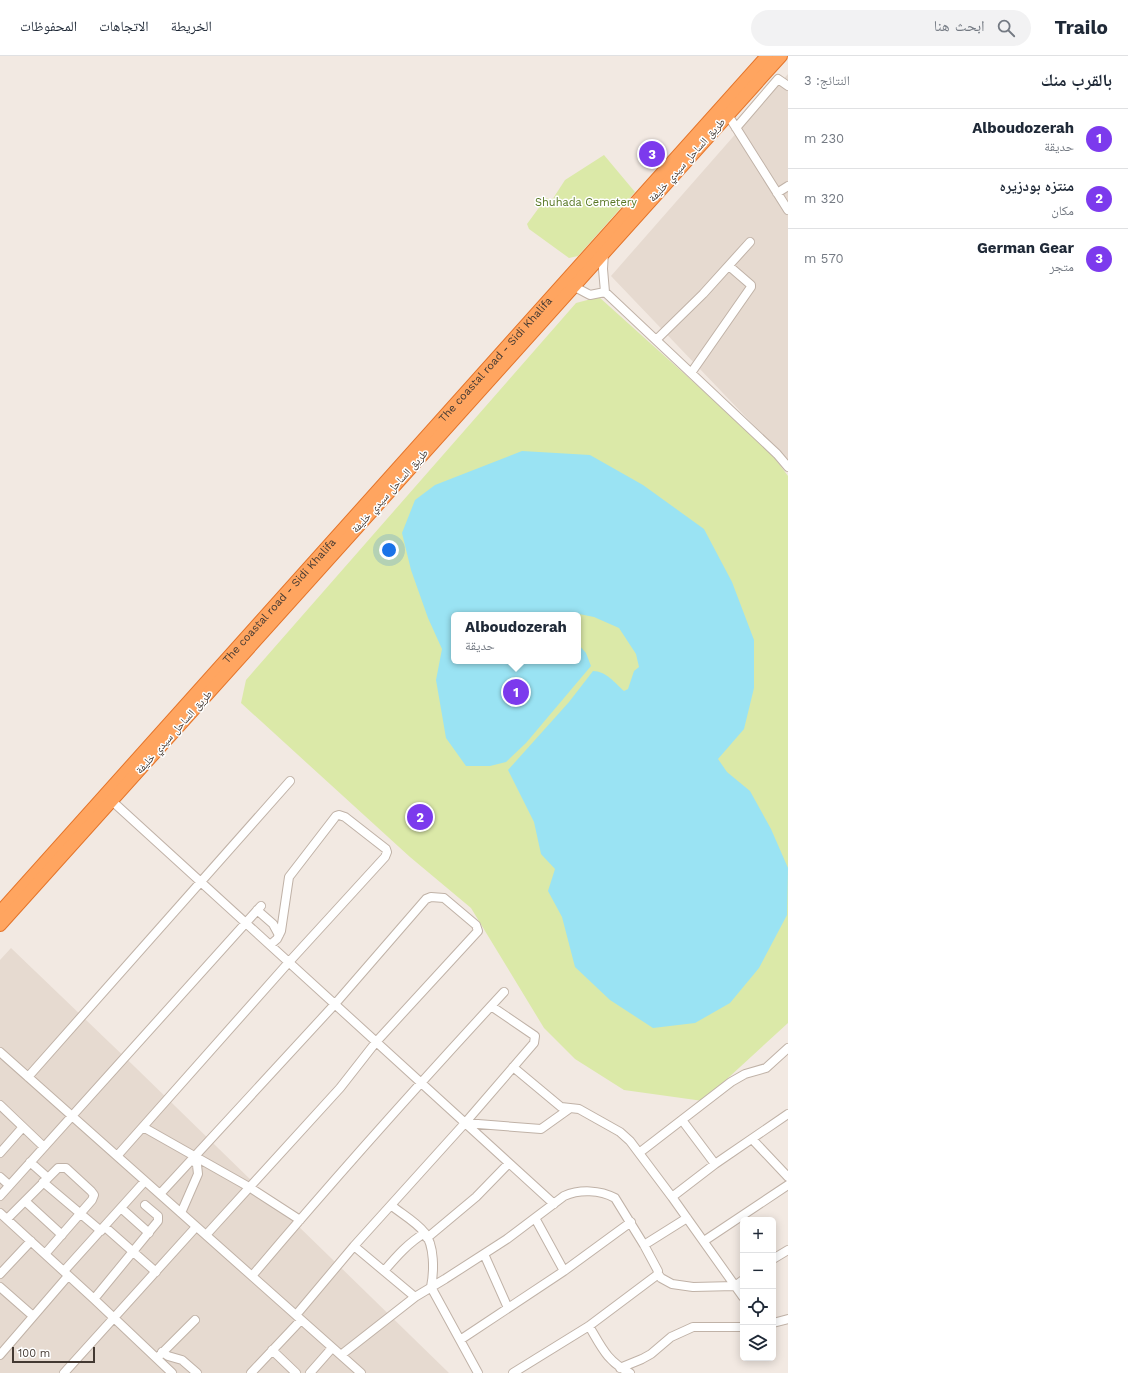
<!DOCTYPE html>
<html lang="ar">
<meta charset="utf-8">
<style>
:root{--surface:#fff;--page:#f2f2f3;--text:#1f2937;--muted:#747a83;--line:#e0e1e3;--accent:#7c3aed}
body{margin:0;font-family:"Work Sans","Noto Naskh Arabic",sans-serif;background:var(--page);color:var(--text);direction:rtl}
.controls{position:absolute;right:12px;bottom:12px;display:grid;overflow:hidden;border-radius:6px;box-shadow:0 2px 10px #0003}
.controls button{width:36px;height:36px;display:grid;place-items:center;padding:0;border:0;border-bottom:1px solid var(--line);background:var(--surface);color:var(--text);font:20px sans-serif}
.scale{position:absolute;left:12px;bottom:10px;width:83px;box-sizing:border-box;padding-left:4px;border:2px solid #433932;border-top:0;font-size:11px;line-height:14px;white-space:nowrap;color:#433932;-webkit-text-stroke:3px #fff;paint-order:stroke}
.you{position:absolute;left:389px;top:494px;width:14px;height:14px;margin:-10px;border:3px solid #fff;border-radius:50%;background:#1a73e8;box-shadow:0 0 0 6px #1a73e833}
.badge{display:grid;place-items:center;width:26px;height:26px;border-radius:50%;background:var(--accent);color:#fff;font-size:13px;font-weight:700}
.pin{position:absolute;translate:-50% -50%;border:2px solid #fff;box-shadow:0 1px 4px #0006}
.popup{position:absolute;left:451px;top:556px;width:130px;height:52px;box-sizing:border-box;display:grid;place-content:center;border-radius:6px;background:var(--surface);filter:drop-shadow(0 1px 3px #0005);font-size:13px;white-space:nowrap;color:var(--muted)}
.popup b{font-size:15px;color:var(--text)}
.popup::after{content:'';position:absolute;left:50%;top:100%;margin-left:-8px;border:8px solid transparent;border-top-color:var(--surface)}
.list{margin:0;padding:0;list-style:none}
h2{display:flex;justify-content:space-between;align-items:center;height:52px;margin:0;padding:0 16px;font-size:17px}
h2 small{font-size:13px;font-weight:400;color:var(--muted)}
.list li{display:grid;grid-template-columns:26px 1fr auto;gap:12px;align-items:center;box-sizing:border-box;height:60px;padding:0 16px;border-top:1px solid var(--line)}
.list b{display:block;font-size:15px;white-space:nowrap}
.list p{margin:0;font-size:13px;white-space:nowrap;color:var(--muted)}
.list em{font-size:13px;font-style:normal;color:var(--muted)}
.icon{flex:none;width:22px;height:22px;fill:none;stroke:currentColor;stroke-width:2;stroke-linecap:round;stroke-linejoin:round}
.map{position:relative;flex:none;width:788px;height:1317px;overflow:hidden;direction:ltr}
header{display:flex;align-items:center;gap:24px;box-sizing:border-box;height:56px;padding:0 20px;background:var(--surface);border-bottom:1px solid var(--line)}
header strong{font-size:19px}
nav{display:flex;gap:22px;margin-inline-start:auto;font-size:14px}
.search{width:280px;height:36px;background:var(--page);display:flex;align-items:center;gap:10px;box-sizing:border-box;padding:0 14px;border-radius:22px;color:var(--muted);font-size:15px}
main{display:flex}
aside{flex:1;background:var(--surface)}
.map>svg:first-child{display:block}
.residential{fill:#e6dad0}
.green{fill:#dbe9a8;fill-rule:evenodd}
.water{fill:#9ae3f3}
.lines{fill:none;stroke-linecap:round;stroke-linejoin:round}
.minor-casing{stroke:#c0b2a7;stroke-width:10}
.highway-casing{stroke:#e4742a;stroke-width:14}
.minor{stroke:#fff;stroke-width:8}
.highway{stroke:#ffa560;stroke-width:12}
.labels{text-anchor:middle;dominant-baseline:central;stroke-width:3;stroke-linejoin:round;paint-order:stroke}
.street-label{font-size:11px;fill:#433932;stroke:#fff}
.park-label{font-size:11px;fill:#577724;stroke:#fff}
</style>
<header>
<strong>Trailo</strong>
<div class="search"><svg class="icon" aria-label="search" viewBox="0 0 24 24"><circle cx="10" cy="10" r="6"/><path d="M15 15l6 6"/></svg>ابحث هنا</div>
<nav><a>الخريطة</a><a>الاتجاهات</a><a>المحفوظات</a></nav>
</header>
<main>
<aside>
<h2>بالقرب منك<small>النتائج: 3</small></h2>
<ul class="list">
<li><span class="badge">1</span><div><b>Alboudozerah</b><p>حديقة</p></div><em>230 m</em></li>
<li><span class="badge">2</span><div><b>منتزه بودزيره</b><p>مكان</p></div><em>320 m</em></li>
<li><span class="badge">3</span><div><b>German Gear</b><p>متجر</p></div><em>570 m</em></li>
</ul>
</aside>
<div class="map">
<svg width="788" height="1317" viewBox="0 0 788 1317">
<rect width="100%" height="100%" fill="#f2e9e2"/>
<path class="residential" d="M788,18V405L611,220Z
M11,892L135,1011L449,1317H0V904Z"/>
<path class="green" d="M604,99L635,136L578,200L569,202L529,173L527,168L546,142L552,144L565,124Z
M599,241L768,393L788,420V967L703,1045L624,1034L575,1003L544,972L471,852L410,801L241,647L246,624L576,247ZM454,559H578V605H454Z"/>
<path class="water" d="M522,395L590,399L643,429L704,473L732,526L754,584V632L744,673L718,703L727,716L750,735L771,773L788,812L787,859L759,912L730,947L695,967L653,972L610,944L575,911L562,861L548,835L555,813L541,798L534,766L508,714L569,646L593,615C606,615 615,627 624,635L628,633L634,615L639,611L636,598L619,572L594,561L574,557L571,559H454V605H578V588L586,597L591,610L526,687L506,706L490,710H466L446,682L436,624L442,593L428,562L411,514L402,477L415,444L435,429Z"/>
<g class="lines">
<defs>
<path id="minor" d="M728,59L788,154
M736,72L778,23L788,30
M777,137L788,130
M604,196L603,213L605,236L777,398L788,411
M573,230L590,239L605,236
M656,284L703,238L750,186
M691,317L751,231V229L729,210
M112,745L554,1148
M257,854L273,868L279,879
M0,996L361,1317
M513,1011L561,1051L579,1053L620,1076L630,1085L672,1141L743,1241
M28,1021L290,725
M0,1049L44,1091
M682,1064L715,1108
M465,1067L541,1073L569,1053
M143,1071L249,1131L300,1164
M752,1083L788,1121
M0,1097L23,1071
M639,1097L731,1026L745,1018L766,1012L788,992
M117,1100L289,906L385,801L387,796L386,793L345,761L339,759L336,760L289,821L281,875L277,883L270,889
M30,1106L48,1122
M0,1121L9,1129
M43,1126L101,1175
M160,1138L335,948L426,843L431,841L444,842L476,869L478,875L376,986L340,1032L206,1179
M0,1140L261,850
M672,1141L715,1108L788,1058
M25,1145L62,1179
M392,1150C402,1158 416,1166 424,1176C435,1189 434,1216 431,1231L478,1317
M121,1152L149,1177
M0,1157L94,1243L172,1317
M181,1157L198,1118L197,1109L192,1103
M535,1162L564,1215
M7,1163L58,1112H66L91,1135L94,1139L92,1144L45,1198
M105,1171L156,1216
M427,1182L476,1141L509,1107
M704,1185L788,1129
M644,1189L687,1162
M354,1190L465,1067L534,987L535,980L491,950
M484,1198L508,1252
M773,1203L788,1194
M64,1215L145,1125
M384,1215C396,1201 409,1186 425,1177
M0,1218L31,1185
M658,1218L661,1222L672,1228L693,1231L735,1230L743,1224
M252,1220C334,1123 418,1029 504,936
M0,1231L33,1260
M94,1243L158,1165V1160L145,1149
M296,1259L354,1190L415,1241
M773,1267L788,1263
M589,1270C602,1292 607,1305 630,1317
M460,1284L564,1215L631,1166
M272,1294L296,1317
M162,1296L168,1300L182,1304L197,1317
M0,1299L68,1220
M341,1299L415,1241L445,1223L507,1183L564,1140C580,1133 600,1134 615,1142L644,1189L658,1215L657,1219L589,1270L513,1317
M157,1302L195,1264
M620,1312L642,1303L651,1298L671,1281L693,1271H743
M64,1317L196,1171
M251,1317L301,1264
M310,1317L332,1292"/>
<g id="highway">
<path id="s1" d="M0,856L767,0"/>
<path d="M0,869L781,0"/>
</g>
</defs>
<use href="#minor" class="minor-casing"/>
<use href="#highway" class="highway-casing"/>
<use href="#minor" class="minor"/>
<use href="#highway" class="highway"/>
</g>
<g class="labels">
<g class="street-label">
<text transform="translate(687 104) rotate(-48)">طريق الساحل سيدي خليفة</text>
<text stroke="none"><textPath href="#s1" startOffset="742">The coastal road - Sidi Khalifa</textPath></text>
<text transform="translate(390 435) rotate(-48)">طريق الساحل سيدي خليفة</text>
<text stroke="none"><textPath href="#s1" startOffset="418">The coastal road - Sidi Khalifa</textPath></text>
<text transform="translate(174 676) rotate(-48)">طريق الساحل سيدي خليفة</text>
</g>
<g class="park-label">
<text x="586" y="146">Shuhada Cemetery</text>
</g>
</g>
</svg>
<div class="controls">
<button>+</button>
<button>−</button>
<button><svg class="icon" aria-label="locate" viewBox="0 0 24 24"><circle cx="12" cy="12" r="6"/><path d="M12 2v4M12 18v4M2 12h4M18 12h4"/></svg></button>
<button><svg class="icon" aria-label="layers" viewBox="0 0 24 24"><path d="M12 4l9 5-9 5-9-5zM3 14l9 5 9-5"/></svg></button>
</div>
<div class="scale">100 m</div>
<div class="you"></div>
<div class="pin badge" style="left:516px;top:636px">1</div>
<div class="popup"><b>Alboudozerah</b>حديقة</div>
<div class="pin badge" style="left:420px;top:761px">2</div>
<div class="pin badge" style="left:652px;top:98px">3</div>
</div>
</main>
